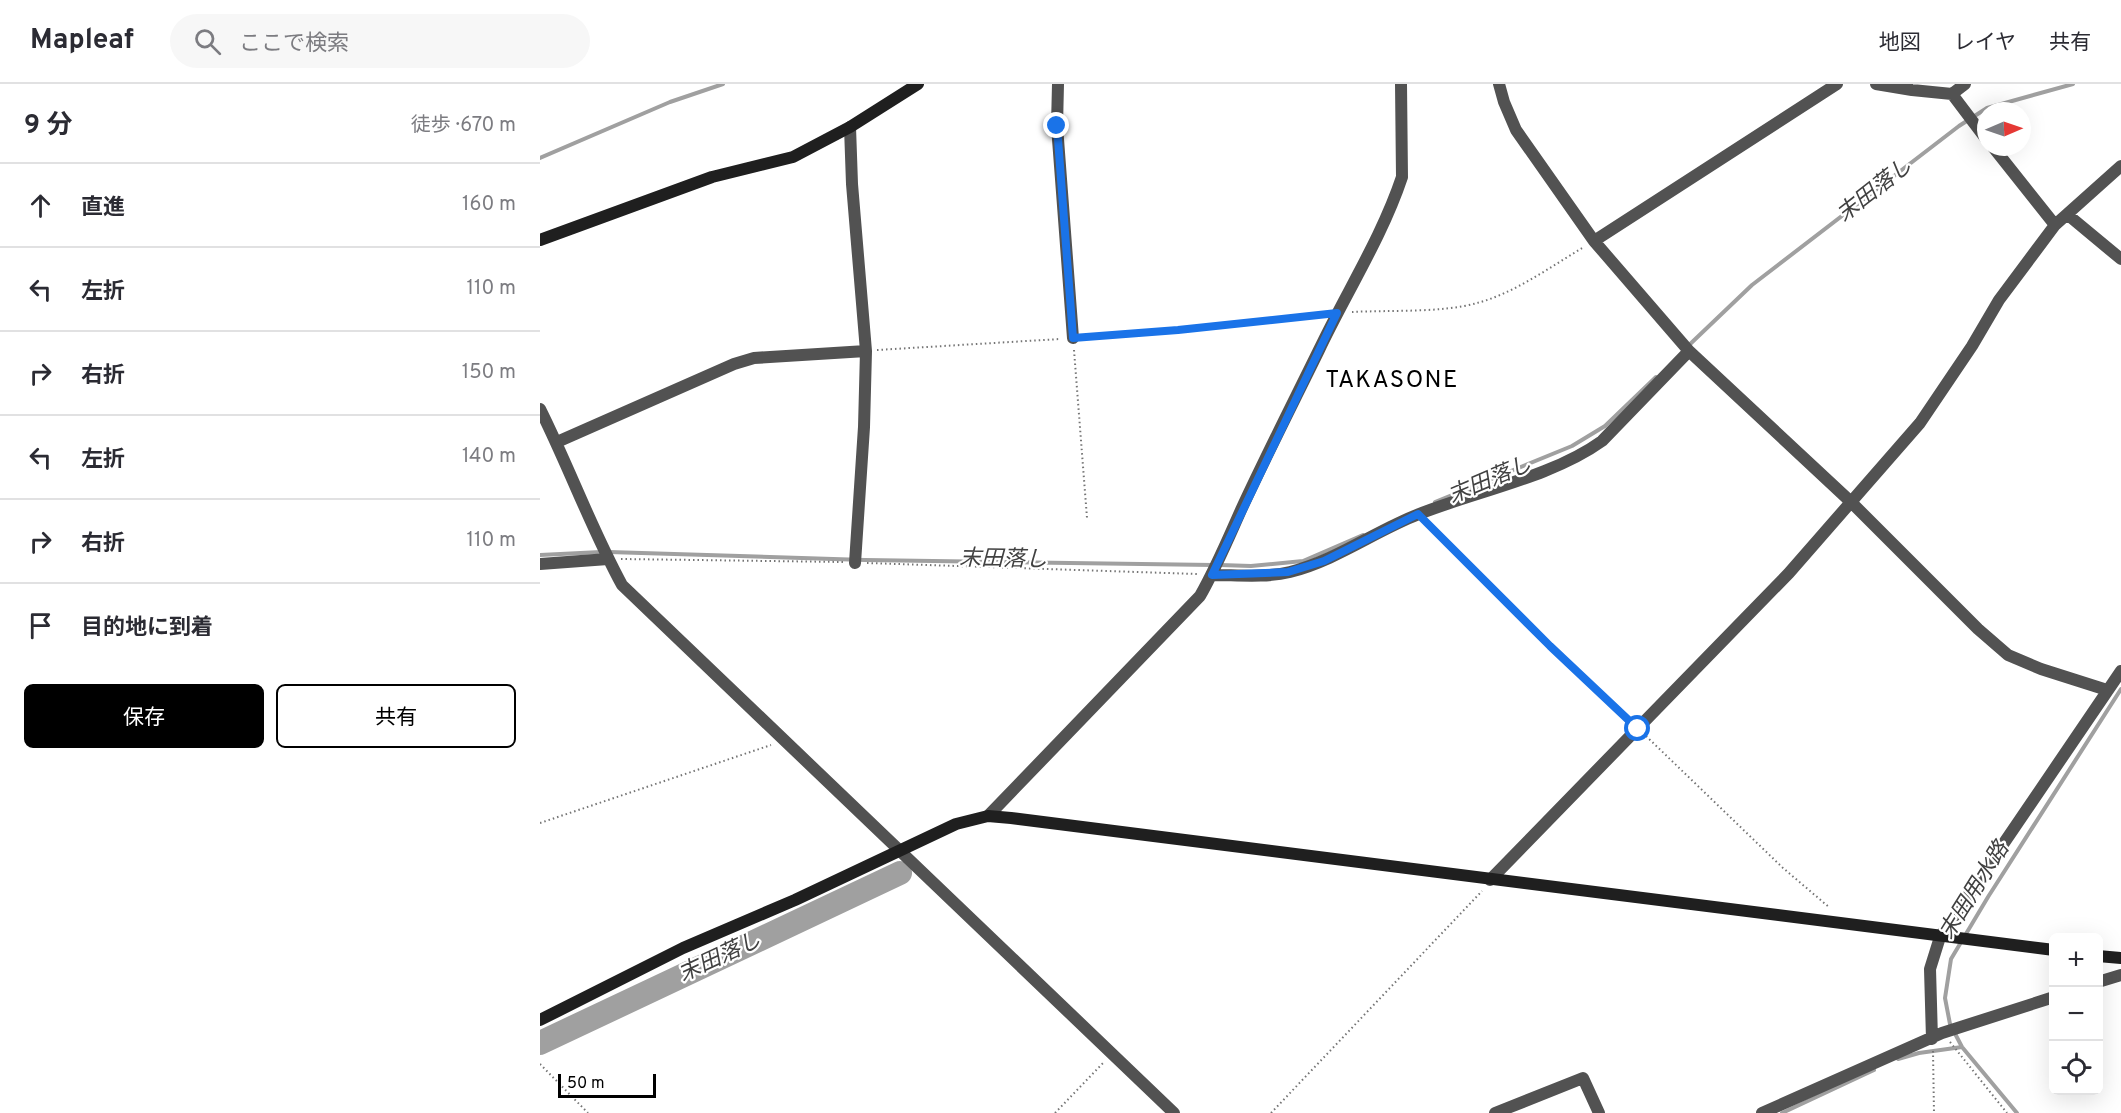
<!DOCTYPE html>
<html lang="ja">
<meta charset="utf-8">
<style>
:root{--surface:#fff;--page:#f7f7f7;--text:#2b2b33;--muted:#7c7c81;--line:#e1e1e2;--accent:#000}
body{margin:0;font-family:Overpass,"Noto Sans JP",sans-serif;background:var(--page);color:var(--text)}
.controls{position:absolute;right:18px;bottom:18px;display:grid;overflow:hidden;border-radius:9px;box-shadow:0 6px 24px #0002}
.controls button{width:54px;height:54px;display:grid;place-items:center;padding:0;border:0;border-bottom:2px solid var(--line);background:var(--surface);color:var(--text);font:30px sans-serif}
.compass{position:absolute;left:1437px;top:18px;width:54px;height:54px;border-radius:50%;background:var(--surface);box-shadow:0 6px 24px #0002;rotate:88deg}
.scale{position:absolute;left:18px;bottom:15px;width:98px;box-sizing:border-box;padding-left:6px;border:3px solid #000;border-top:0;font-size:16px;line-height:21px;white-space:nowrap;color:#000;-webkit-text-stroke:4px #fff;paint-order:stroke}
.stop{position:absolute;width:18px;height:18px;margin:-14px;border:4px solid #1a73e8;border-radius:50%;background:#fff}
.stop.end{background:#1a73e8;border-color:#fff;box-shadow:0 2px 6px #0008}
.list{margin:0;padding:0;list-style:none}
h2{display:flex;justify-content:space-between;align-items:center;height:78px;margin:0;padding:0 24px;font-size:26px}
h2 small{font-size:20px;font-weight:400;color:var(--muted)}
.list li{display:grid;grid-template-columns:39px 1fr auto;gap:18px;align-items:center;box-sizing:border-box;height:84px;padding:0 24px;border-top:2px solid var(--line)}
.list b{display:block;font-size:22px;white-space:nowrap}
.list em{font-size:20px;font-style:normal;color:var(--muted)}
.actions{display:flex;gap:12px;padding:18px 24px}
.actions a{flex:1;padding:14px 0;border:2px solid var(--accent);border-radius:9px;text-align:center;font-size:21px;color:var(--accent)}
.actions .main{background:var(--accent);color:#fff}
.icon{flex:none;width:33px;height:33px;fill:none;stroke:currentColor;stroke-width:2;stroke-linecap:round;stroke-linejoin:round}
.map{position:relative;flex:none;width:1581px;height:1029px;overflow:hidden}
header{display:flex;align-items:center;gap:36px;box-sizing:border-box;height:84px;padding:0 30px;background:var(--surface);border-bottom:2px solid var(--line)}
header strong{font-size:28px}
nav{display:flex;gap:33px;margin-inline-start:auto;font-size:21px}
.search{width:420px;height:54px;background:var(--page);display:flex;align-items:center;gap:15px;box-sizing:border-box;padding:0 21px;border-radius:33px;color:var(--muted);font-size:22px}
main{display:flex}
aside{flex:1;background:var(--surface)}
.map>svg:first-child{display:block}
.lines{fill:none;stroke-linecap:round;stroke-linejoin:round}
.stream{stroke:#a0a0a0;stroke-width:4}
.river{stroke:#a0a0a0;stroke-width:24}
.path{stroke:#747474;stroke-width:2;stroke-dasharray:1.5 3;stroke-linecap:butt}
.street{stroke:#525252;stroke-width:12}
.secondary{stroke:#1f1f1f;stroke-width:12}
.route{stroke:#1a73e8;stroke-width:8}
.labels{text-anchor:middle;dominant-baseline:central;stroke-width:4.5;stroke-linejoin:round;paint-order:stroke}
.water-label{font-size:22px;font-style:italic;fill:#414141;stroke:#fff}
.quarter-label{font-size:24px;letter-spacing:1.5px;fill:#000;stroke:#fff}
</style>
<header>
<strong>Mapleaf</strong>
<div class="search"><svg class="icon" aria-label="search" viewBox="0 0 24 24"><circle cx="10" cy="10" r="6"/><path d="M15 15l6 6"/></svg>ここで検索</div>
<nav><a>地図</a><a>レイヤ</a><a>共有</a></nav>
</header>
<main>
<aside>
<h2>9 分<small>徒歩 · 670 m</small></h2>
<ul class="list">
<li><svg class="icon" aria-label="ahead" viewBox="0 0 24 24"><path d="M12 20V5M6 11l6-6 6 6"/></svg><div><b>直進</b></div><em>160 m</em></li>
<li><svg class="icon" aria-label="left" viewBox="0 0 24 24"><path d="M17 20v-9H6M10 6l-5 5 5 5"/></svg><div><b>左折</b></div><em>110 m</em></li>
<li><svg class="icon" aria-label="right" viewBox="0 0 24 24"><path d="M7 20v-9h11M14 6l5 5-5 5"/></svg><div><b>右折</b></div><em>150 m</em></li>
<li><svg class="icon" aria-label="left" viewBox="0 0 24 24"><path d="M17 20v-9H6M10 6l-5 5 5 5"/></svg><div><b>左折</b></div><em>140 m</em></li>
<li><svg class="icon" aria-label="right" viewBox="0 0 24 24"><path d="M7 20v-9h11M14 6l5 5-5 5"/></svg><div><b>右折</b></div><em>110 m</em></li>
<li><svg class="icon" aria-label="arrive" viewBox="0 0 24 24"><path d="M6 21V4h12l-3 4 3 4H6"/></svg><div><b>目的地に到着</b></div></li>
</ul>
<div class="actions"><a class="main">保存</a><a>共有</a></div>
</aside>
<div class="map">
<svg width="1581" height="1029" viewBox="0 0 1581 1029">
<rect width="100%" height="100%" fill="#fff"/>
<g class="lines">
<path class="stream" d="M0,74L130,18L183,0
M1147,263L1212,201L1419,42L1447,24L1533,0
M895,418L1032,362L1065,342L1116,293
M69,468L325,476L673,481
M0,471L61,468
M680,481L711,482L763,477L823,451
M1358,975L1379,969L1422,963
M1242,1029L1334,986
M1477,1029L1422,963L1410,940L1405,914L1411,875L1448,813L1581,605"/>
<path class="river" d="M0,959L360,789"/>
<path class="path" d="M812,228C850,226 902,229 937,219C975,209 1010,183 1044,163
M546,253L638,246L783,230
M337,266L520,255
M534,266L547,434
M888,441L1088,636
M81,475L303,478
M327,479L657,490
M1106,652L1243,784L1290,824
M0,739L231,661
M1410,958L1467,1029
M1393,967L1394,1029
M0,980L48,1029
M515,1029L564,978
M731,1029L942,807"/>
<path class="street" d="M518,0L517,42L533,254
M959,0L964,18L976,46L1054,157L1149,267L1311,418L1438,545L1468,571L1501,585L1567,606
M1336,0L1372,6L1412,10L1425,0
M1412,10L1446,55
M310,43L312,100L326,267L324,343L315,479
M1453,63L1515,141
M1528,131L1581,175
M1054,157L1297,0
M0,325C29,383 51,444 82,501L634,1029
M17,358L194,280L214,274L326,267
M0,480L68,475
M672,491C697,491 725,494 750,488C797,476 835,447 879,430C937,407 1012,393 1062,357L1149,267
M448,732L660,512C676,484 688,455 701,426C726,372 753,319 779,266C806,209 842,153 862,93L861,0
M950,796L1249,489L1380,339L1432,262L1459,216L1515,141L1581,82
M1558,898L1581,891
M1392,955L1390,885L1400,853L1581,587
M955,1029L1043,994L1059,1029
M1222,1029L1402,949L1514,913"/>
<path class="secondary" d="M0,156L172,93L253,73L310,43L378,0
M1558,872L1581,874
M0,936L143,864L255,816L416,740L448,732L471,734L1514,866"/>
</g>
<g class="lines">
<path class="route" d="M517,42L533,254L638,246L797,229L672,491L748,488L784,477L878,430L1010,562L1098,645"/>
</g>
<g class="labels">
<g class="water-label">
<text transform="translate(1335 107) rotate(-38)">末田落し</text>
<text transform="translate(950 397) rotate(-23)">末田落し</text>
<text transform="translate(463 476) rotate(1)">末田落し</text>
<text transform="translate(1435 807) rotate(-58)">末田用水路</text>
<text transform="translate(180 874) rotate(-25)">末田落し</text>
</g>
<g class="quarter-label">
<text x="852" y="297">TAKASONE</text>
</g>
</g>
</svg>
<div class="controls">
<button>+</button>
<button>−</button>
<button><svg class="icon" aria-label="locate" viewBox="0 0 24 24"><circle cx="12" cy="12" r="6"/><path d="M12 2v4M12 18v4M2 12h4M18 12h4"/></svg></button>
</div>
<svg class="compass" viewBox="-18 -18 36 36"><path d="M0-13l5 13h-10z" fill="#e53935"/><path d="M0 13l5-13h-10z" fill="#7c7c81"/></svg>
<div class="scale">50 m</div>
<div class="stop" style="left:1098px;top:645px"></div>
<div class="stop end" style="left:517px;top:42px"></div>
</div>
</main>
